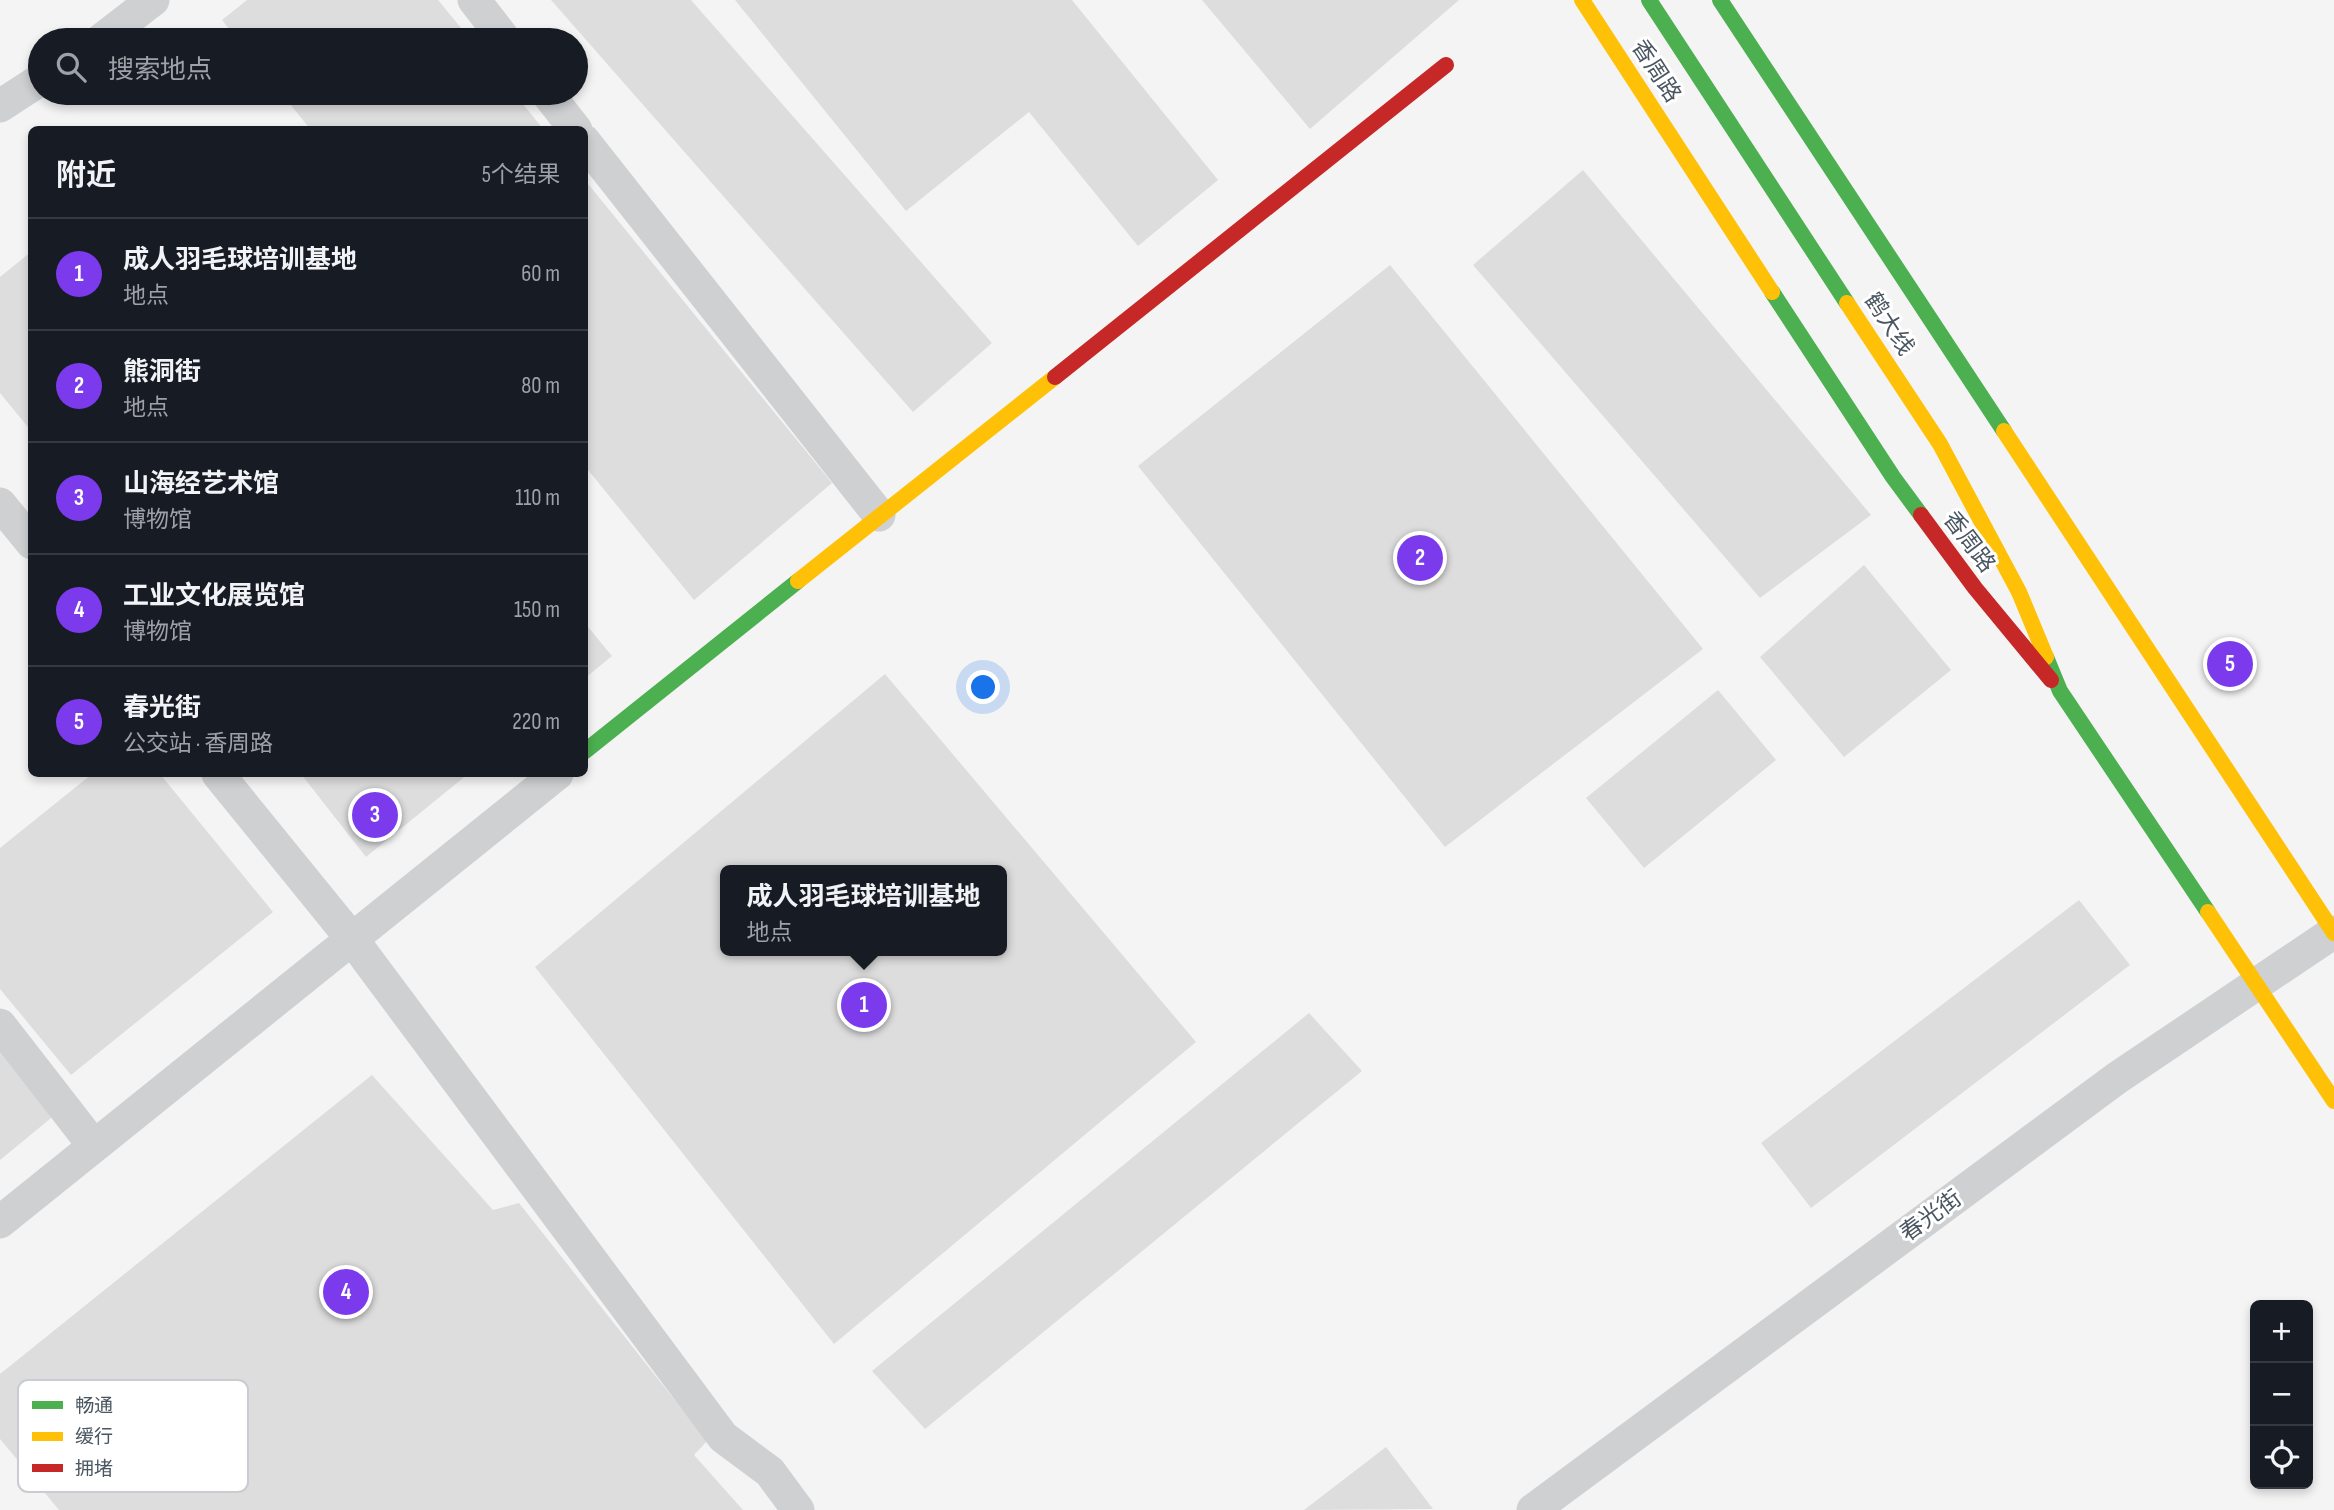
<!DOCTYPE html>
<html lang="zh">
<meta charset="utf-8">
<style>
:root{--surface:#171b24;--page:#242831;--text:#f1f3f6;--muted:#9ea1a6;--line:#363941;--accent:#7c3aed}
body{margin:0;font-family:"Sofia Sans Condensed","Noto Sans SC",sans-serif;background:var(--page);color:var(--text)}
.controls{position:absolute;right:21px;bottom:21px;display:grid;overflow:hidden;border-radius:10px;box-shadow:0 4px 10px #0003}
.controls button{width:63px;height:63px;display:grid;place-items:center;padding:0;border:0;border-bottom:2px solid var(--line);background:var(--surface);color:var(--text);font:35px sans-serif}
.you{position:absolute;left:984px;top:688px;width:24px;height:24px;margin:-18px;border:5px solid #fff;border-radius:50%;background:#1a73e8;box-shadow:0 0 0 10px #1a73e833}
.badge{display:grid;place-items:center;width:46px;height:46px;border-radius:50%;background:var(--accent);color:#fff;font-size:23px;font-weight:700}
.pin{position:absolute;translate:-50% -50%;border:4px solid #fff;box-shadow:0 2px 7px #0006}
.popup{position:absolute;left:720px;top:865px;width:287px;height:91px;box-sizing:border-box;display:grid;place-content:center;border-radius:10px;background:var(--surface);filter:drop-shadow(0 2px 5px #0005);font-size:23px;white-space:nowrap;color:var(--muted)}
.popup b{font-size:26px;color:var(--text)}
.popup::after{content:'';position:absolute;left:50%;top:100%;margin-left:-14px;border:14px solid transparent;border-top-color:var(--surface)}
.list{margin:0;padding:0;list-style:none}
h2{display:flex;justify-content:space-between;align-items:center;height:91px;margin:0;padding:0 28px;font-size:30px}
h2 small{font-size:23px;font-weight:400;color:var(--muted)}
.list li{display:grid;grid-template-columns:46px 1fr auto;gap:21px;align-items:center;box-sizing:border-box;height:112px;padding:0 28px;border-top:2px solid var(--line)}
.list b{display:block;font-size:26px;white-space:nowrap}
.list p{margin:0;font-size:23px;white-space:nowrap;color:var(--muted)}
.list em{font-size:23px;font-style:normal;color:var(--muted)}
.icon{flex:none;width:38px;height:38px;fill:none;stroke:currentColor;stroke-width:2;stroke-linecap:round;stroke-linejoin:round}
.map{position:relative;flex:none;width:2334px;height:1510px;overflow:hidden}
.search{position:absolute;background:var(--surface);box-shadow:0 4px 10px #0003;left:28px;top:28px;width:560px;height:77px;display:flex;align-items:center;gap:18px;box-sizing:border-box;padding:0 24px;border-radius:38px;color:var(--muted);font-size:26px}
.panel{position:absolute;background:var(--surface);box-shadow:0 4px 10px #0003;left:28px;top:126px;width:560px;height:651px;border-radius:10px}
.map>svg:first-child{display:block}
.building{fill:#ddddde;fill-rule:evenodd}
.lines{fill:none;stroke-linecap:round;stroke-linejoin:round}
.street{stroke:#ced0d2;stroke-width:33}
.fast{stroke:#4caf50;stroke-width:16}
.slow{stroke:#ffc107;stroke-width:16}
.jam{stroke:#c62828;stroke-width:16}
.labels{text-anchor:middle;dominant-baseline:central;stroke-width:6;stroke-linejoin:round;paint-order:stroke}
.street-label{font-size:23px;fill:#4a5661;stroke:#fff}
.key{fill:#fff;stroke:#c9ccd0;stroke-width:2}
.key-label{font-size:19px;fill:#4a5661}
</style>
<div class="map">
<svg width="2334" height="1510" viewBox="0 0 2334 1510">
<rect width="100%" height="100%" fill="#f4f4f4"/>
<path class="building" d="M247,0H438L471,40H238L222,20Z
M551,0H691L992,343L913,412Z
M735,0H1072L1218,180L1138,246L1029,112L906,211Z
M1202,0H1459L1310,129Z
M281,93H514L544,130H311Z
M1583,170L1871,515L1760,598L1473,265Z
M584,179L832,483L694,600L584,465Z
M32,251V432L0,393V277Z
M1390,265L1703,649L1445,847L1138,466Z
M1864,565L1951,670L1844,757L1760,657Z
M584,622L612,656L584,679Z
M885,674L1196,1042L834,1344L535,967ZM726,870H1002V951H726Z
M1718,690L1776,760L1644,868L1586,798Z
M92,774H160L273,912L71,1075L0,989V848Z
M301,774H468L366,857Z
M2079,900L2130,965L1811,1208L1761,1143Z
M1309,1013L1362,1071L925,1429L872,1371Z
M0,1047L56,1114L0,1160Z
M372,1075L493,1210L519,1203L707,1441L694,1455L743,1510H59L0,1439V1374Z
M1386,1447L1433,1509L1304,1510Z"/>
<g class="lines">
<path class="street" d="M474,0L505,40
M101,40L153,0
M547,93L576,130
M0,106L40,80
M584,141L879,515
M0,504L32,543
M218,774L352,939L723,1437L770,1472L798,1510
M0,1025L94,1146
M0,1222L557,774
M1533,1510L2117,1078L2334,932"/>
<path class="fast" d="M1649,0L1847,303
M1720,0L2004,431
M1772,292L1893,477L1921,515
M2046,657L2060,691L2208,912
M584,752L798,581"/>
<path class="slow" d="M1582,0L1772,292
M1847,303L1940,444L2019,592L2046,657
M2004,431L2334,933
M798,581L1055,377
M2208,912L2334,1101"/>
<path class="jam" d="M1055,377L1446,65
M1921,515L1975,588L2051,680"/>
</g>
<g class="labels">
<g class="street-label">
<text transform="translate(1656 71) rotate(57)">香周路</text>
<text transform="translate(1889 324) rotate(57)">鹤大线</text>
<text transform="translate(1969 542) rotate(53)">香周路</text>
<text transform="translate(1931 1216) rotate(-36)">春光街</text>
</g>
</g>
<rect x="18" y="1380" width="230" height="112" rx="10" class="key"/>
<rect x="32" y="1401" width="31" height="8" fill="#4caf50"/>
<rect x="32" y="1432" width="31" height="9" fill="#ffc107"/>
<rect x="32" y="1464" width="31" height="8" fill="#c62828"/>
<g class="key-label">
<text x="75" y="1412">畅通</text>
<text x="75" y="1443">缓行</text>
<text x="75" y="1475">拥堵</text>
</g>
</svg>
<div class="controls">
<button>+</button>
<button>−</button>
<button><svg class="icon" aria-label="locate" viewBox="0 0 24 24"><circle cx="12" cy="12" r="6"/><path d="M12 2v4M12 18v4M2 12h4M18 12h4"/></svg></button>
</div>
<div class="you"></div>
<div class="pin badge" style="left:864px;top:1005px">1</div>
<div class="popup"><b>成人羽毛球培训基地</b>地点</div>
<div class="pin badge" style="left:1420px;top:558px">2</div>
<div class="pin badge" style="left:375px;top:815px">3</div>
<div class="pin badge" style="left:346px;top:1292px">4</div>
<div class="pin badge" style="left:2230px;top:664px">5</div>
<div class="search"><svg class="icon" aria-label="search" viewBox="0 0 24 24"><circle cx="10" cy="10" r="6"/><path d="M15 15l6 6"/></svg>搜索地点</div>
<section class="panel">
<h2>附近<small>5个结果</small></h2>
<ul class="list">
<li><span class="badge">1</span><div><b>成人羽毛球培训基地</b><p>地点</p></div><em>60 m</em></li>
<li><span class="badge">2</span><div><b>熊洞街</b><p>地点</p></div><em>80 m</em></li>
<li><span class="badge">3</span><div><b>山海经艺术馆</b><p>博物馆</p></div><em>110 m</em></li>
<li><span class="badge">4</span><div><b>工业文化展览馆</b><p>博物馆</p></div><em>150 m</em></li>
<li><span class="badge">5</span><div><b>春光街</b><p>公交站 · 香周路</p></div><em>220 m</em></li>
</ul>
</section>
</div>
